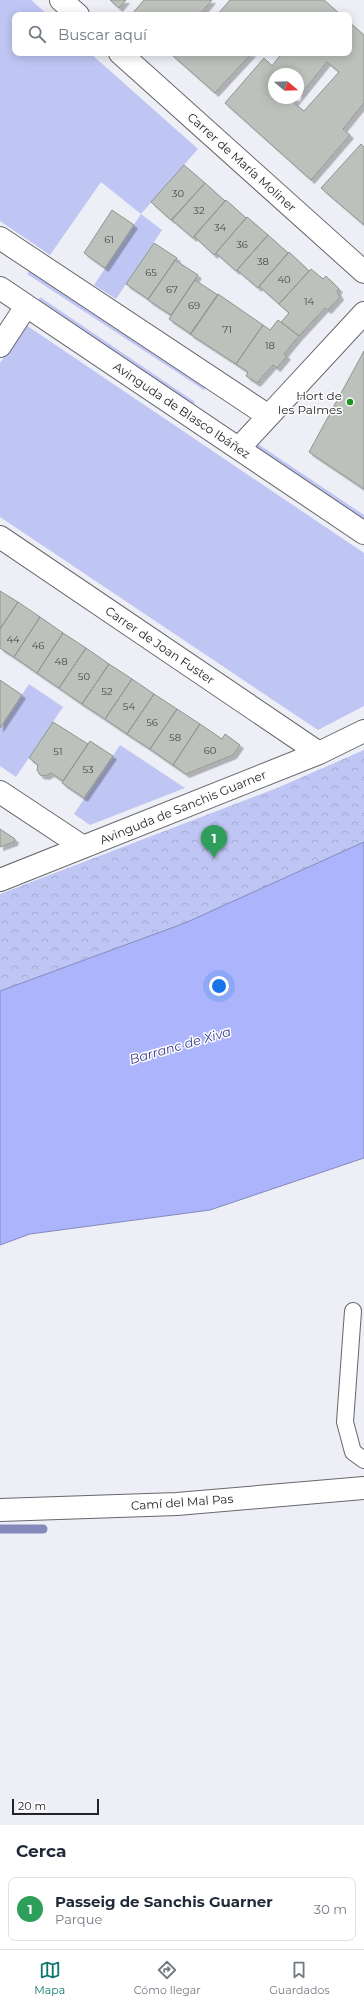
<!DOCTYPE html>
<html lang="es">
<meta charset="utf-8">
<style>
:root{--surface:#fff;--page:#f2f2f3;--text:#1f2937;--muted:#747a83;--line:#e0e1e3;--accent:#0f766e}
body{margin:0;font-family:Montserrat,sans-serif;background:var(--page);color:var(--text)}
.compass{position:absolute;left:268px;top:68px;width:36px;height:36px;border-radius:50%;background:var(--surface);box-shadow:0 2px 10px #0003;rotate:109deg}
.scale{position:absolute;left:12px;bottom:10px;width:87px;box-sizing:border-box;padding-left:4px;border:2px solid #232426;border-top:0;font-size:11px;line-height:14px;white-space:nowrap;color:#232426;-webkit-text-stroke:3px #fdfdfe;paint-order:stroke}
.you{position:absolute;left:219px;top:986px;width:14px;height:14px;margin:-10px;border:3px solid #fff;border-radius:50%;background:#1a73e8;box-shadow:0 0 0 6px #1a73e833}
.badge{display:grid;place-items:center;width:26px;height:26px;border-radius:50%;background:var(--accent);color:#fff;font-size:13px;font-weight:700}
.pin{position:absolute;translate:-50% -33px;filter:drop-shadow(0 1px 2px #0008)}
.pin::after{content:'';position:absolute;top:21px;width:14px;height:12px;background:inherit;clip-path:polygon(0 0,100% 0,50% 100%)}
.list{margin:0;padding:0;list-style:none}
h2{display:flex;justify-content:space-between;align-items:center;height:52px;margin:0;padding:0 16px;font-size:17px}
h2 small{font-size:13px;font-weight:400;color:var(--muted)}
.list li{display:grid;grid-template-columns:26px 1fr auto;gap:12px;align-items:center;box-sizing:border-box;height:64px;margin:0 8px 8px;padding:0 8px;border:1px solid var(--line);border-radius:8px}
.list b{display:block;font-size:15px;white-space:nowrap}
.list p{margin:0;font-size:13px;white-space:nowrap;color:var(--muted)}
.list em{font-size:13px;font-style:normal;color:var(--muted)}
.icon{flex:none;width:22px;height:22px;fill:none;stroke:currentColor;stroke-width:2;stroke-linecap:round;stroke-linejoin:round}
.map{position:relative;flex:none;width:364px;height:1825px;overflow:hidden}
.search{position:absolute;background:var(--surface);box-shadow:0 2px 10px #0003;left:12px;right:12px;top:12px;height:44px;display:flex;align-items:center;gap:10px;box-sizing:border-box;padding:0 14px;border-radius:8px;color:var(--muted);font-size:15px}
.sheet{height:124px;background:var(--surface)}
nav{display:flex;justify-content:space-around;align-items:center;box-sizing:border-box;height:56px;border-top:1px solid var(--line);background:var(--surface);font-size:11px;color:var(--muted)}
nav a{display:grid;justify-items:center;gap:2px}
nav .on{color:var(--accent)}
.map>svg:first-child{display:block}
.green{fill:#bfc6f3}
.park{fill:url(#park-crowns)}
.water{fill:#acb5fb;stroke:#838abb}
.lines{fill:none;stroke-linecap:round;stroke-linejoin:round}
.stream{stroke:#838abb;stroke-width:9}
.building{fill:#bcc1bc;stroke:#909590;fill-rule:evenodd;filter:url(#shadow)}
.lane-casing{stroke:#66676d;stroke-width:18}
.street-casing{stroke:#66676d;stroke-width:24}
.lane{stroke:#fff;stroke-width:16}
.street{stroke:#fff;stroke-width:22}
.poi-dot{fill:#1b9423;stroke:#fdfdfe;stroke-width:1.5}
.labels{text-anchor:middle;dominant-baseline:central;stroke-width:3;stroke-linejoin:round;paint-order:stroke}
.number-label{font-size:10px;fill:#494b4c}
.street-label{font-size:12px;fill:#232426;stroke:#fdfdfe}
.poi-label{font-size:12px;fill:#232426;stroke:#fdfdfe;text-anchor:end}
.water-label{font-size:13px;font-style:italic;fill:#393a8a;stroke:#fdfdfe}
</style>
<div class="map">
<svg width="364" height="1825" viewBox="0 0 364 1825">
<defs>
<pattern id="park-crowns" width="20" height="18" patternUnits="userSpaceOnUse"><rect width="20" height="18" fill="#bfc6f3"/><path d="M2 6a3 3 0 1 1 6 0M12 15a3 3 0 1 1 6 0" fill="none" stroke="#a4aad0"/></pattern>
<filter id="shadow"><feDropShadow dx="3.5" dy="3.5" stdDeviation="0" flood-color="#0004"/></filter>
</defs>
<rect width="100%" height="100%" fill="#eeeff6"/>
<path class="green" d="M0,0H31L48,15H15V53H90L198,149L141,214L162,230L116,299L94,285L141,214L101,182L50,255L0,221Z
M33,266L209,383L204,390L27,274Z
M40,297L195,402L190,408L35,306Z
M26,325L364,553V706L318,730L0,517V363Z
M258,444L364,515V526L256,448Z
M29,684L63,707L16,777L0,766V728Z
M120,745L185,788L90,825L74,814Z"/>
<path class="park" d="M364,750V842L185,923L0,991V894L277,788Z"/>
<path class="water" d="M364,842V1158L210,1210L30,1234L0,1245V991L185,923Z"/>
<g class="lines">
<path class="stream" d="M0,1529H43"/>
</g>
<path class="building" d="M110,0H126L119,8Z
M144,0H212L199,15H131Z
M230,0H324L341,15H217Z
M349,22L364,35V103L343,129L350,135L311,180L225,103L264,58L272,66L282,53H349ZM327,62L339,72L304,111L294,103L298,98H274V74H298V98Z
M172,53H252L215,93L171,54Z
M361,144L364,147V225L321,188Z
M184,165L205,183L171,220L151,202Z
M205,183L225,201L193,238L172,220Z
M226,200L246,218L214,255L194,236Z
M112,210L134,225L105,268L84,253Z
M247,217L268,235L236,271L216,253Z
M268,235L288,253L258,288L237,270Z
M154,243L177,258L148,299L126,284Z
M289,252L309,271L279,304L259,286Z
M175,260L198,275L171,315L148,300Z
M311,269L323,279L326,276L339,289L337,291L340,297L328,310L325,308L299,336L281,322L289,313L279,304Z
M195,280L218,295L191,334L169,319Z
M218,294L263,325L236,364L190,334Z
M278,320L299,336L284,354L287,356L277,368L273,365L257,383L246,376L248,372L236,364L263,325L270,330Z
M364,351V489L309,452Z
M0,591L18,602L0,629Z
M18,602L40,617L14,657L0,648V629Z
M40,617L63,633L37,673L14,657Z
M63,633L86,648L59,688L37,673Z
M86,648L109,664L82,704L59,688Z
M109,664L132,679L105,719L82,704Z
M132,679L154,694L127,734L105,719Z
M0,680L22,695L0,728Z
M154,694L177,709L150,749L127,734Z
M177,709L200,724L173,765L150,749Z
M53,722L88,744L63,781L51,773L46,776L40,775L37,770L38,765L29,758Z
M200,724L222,739L225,734L240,745L233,755L186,774L173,765Z
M90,741L113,756L84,798L62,783Z
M0,829L15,839L14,842L0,847Z"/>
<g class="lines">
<defs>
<path id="lane" d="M353,1311L345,1422L353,1452L364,1460"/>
<path id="street" d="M61,0L78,15
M120,53L364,272
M0,238L267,415
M0,288L364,533
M0,346L21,314
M239,448L364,313
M0,537L319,753
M0,792L83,847
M0,880L319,753L364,731
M0,1510L177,1504L364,1488"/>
</defs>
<use href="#lane" class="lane-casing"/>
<use href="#street" class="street-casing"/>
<use href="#lane" class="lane"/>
<use href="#street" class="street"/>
</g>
<circle class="poi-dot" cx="350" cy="402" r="4"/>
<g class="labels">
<g class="number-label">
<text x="178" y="193">30</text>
<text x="199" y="210">32</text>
<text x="220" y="227">34</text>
<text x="109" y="239">61</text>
<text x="242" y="244">36</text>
<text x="263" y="261">38</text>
<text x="151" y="272">65</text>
<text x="284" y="279">40</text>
<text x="172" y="289">67</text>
<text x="309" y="301">14</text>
<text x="194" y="305">69</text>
<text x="227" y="329">71</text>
<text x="270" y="345">18</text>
<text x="13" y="639">44</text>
<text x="38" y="645">46</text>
<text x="61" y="661">48</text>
<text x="84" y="676">50</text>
<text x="107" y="691">52</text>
<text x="129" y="706">54</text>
<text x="152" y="722">56</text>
<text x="175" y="737">58</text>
<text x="210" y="750">60</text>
<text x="58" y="751">51</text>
<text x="88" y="769">53</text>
</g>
<g class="street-label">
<text transform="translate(242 162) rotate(42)">Carrer de María Moliner</text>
<text transform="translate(182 410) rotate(34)">Avinguda de Blasco Ibáñez</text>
<text transform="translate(160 645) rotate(34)">Carrer de Joan Fuster</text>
<text transform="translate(183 807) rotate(-22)">Avinguda de Sanchis Guarner</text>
<text transform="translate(182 1502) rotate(-4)">Camí del Mal Pas</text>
</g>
<g class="poi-label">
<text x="342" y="395">Hort de<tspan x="342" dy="14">les Palmes</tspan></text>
</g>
<g class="water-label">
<text transform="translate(180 1045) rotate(-16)">Barranc de Xiva</text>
</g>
</g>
</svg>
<svg class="compass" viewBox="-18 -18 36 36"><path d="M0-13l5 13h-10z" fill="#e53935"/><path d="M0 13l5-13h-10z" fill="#747a83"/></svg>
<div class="scale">20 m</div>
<div class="you"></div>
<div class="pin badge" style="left:214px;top:858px;background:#2e9e5b">1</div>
<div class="search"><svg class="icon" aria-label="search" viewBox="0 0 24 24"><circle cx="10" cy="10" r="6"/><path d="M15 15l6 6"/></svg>Buscar aquí</div>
</div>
<section class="sheet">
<h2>Cerca<small></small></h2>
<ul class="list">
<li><span class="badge" style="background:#2e9e5b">1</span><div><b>Passeig de Sanchis Guarner</b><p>Parque</p></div><em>30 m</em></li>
</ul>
</section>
<nav>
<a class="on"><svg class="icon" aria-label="map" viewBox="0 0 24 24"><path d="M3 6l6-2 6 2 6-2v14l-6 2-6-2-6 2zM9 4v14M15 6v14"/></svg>Mapa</a>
<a><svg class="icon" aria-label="directions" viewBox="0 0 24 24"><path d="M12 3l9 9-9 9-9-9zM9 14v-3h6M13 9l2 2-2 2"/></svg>Cómo llegar</a>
<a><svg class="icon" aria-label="saved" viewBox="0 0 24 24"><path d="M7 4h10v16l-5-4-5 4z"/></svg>Guardados</a>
</nav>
